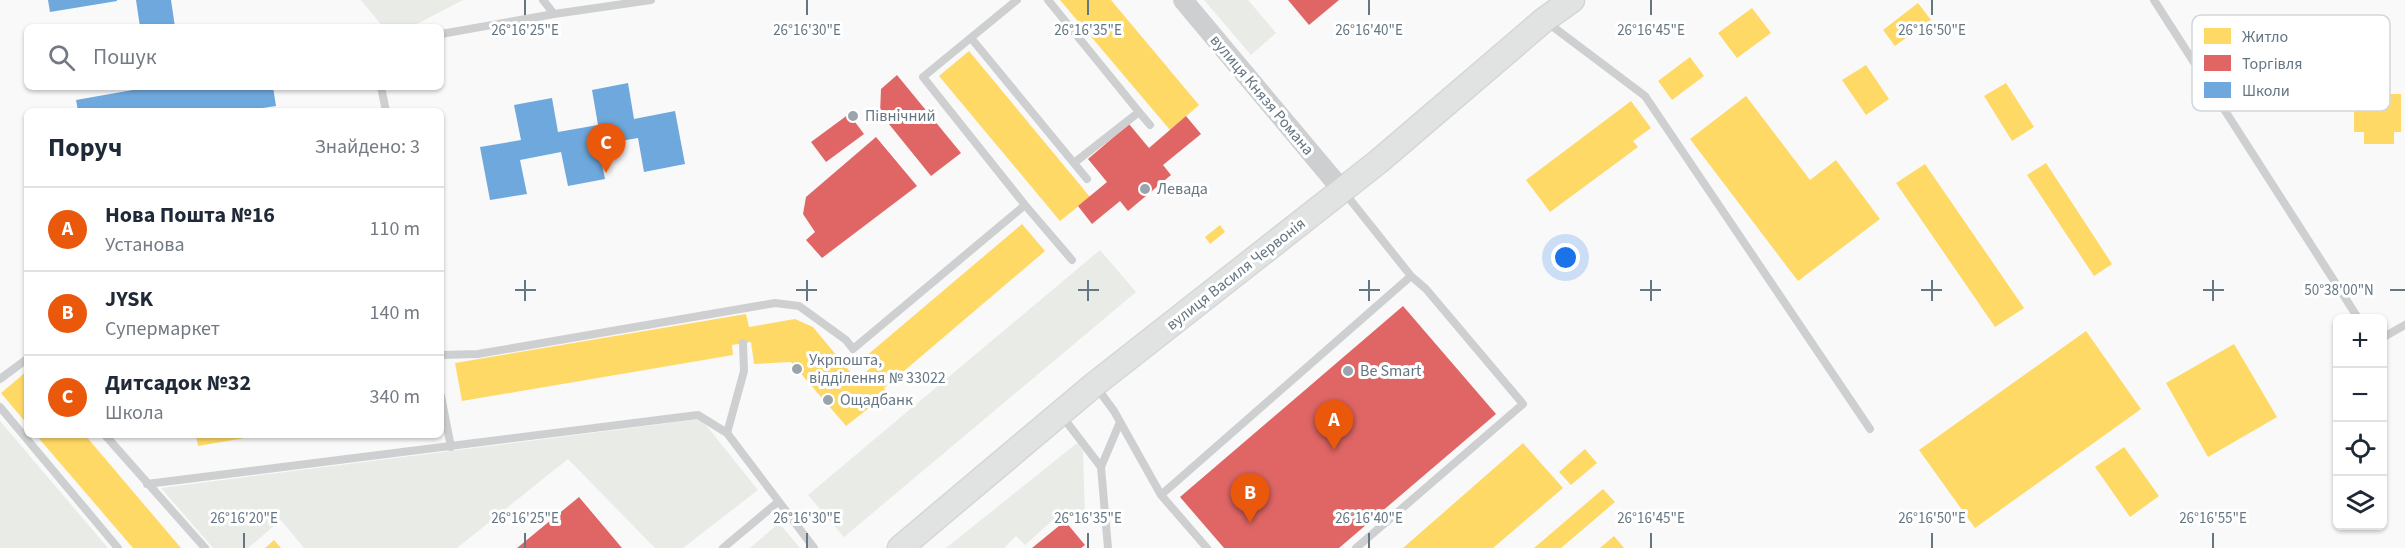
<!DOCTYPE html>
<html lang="uk">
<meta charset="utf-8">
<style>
:root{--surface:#fff;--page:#f2f2f3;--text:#1f2937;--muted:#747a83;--line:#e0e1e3;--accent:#ea580c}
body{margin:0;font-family:"Source Sans 3",sans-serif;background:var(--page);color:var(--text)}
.controls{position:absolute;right:18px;bottom:18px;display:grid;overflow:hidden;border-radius:9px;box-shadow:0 2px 4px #0004}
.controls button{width:54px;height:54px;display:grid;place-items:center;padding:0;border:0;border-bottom:2px solid var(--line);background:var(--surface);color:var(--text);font:30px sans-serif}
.you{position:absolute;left:1566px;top:258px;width:21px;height:21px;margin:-15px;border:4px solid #fff;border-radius:50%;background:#1a73e8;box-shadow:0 0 0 9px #1a73e833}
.badge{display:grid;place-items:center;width:39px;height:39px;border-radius:50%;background:var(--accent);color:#fff;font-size:20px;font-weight:700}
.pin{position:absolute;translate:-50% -50px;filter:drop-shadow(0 2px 3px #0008)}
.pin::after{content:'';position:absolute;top:32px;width:21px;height:18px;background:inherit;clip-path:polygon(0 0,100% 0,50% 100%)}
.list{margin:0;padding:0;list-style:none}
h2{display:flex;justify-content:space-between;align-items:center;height:78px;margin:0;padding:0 24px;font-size:26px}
h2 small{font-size:20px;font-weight:400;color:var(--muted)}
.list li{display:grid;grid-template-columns:39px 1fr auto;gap:18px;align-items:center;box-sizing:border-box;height:84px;padding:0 24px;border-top:2px solid var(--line)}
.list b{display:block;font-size:22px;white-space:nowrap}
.list p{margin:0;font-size:20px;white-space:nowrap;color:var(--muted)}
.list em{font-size:20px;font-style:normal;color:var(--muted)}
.icon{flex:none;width:33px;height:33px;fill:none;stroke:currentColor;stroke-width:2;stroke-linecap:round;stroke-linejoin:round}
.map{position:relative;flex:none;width:2405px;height:548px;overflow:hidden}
.search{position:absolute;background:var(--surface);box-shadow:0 2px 4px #0004;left:24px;top:24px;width:420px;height:66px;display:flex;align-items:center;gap:15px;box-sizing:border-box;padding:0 21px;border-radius:9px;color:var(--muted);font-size:22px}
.panel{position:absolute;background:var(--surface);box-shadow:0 2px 4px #0004;left:24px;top:108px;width:420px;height:330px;border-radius:9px}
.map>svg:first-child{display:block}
.green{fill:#e8ebe6}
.homes{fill:#ffd966}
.shops{fill:#e06666}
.schools{fill:#6fa8dc}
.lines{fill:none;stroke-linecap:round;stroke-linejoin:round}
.primary-casing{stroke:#d5d6d7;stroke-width:27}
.service{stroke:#cecfd0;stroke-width:8}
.tertiary{stroke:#cecfd0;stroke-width:20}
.primary{stroke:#e1e2e2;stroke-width:24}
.ticks{fill:none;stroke:#657683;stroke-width:2}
.poi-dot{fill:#99a4ac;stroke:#fff;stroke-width:2}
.labels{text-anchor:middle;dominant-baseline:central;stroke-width:6;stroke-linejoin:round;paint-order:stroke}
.street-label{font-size:16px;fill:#657683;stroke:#fff}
.poi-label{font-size:16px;fill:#657683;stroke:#fff;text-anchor:start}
.key{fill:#fff;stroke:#d1d6da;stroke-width:1.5}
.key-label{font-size:16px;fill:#657683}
.ticks-label{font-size:15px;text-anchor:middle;fill:#657683;stroke:#fff;stroke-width:6;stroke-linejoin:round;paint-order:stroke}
</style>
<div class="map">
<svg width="2405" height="548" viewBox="0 0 2405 548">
<rect width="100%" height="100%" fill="#f9f9f9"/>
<path class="green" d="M361,0H463L411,27H383Z
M1204,0H1248L1276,33L1251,55Z
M1100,250L1136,292L844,537L808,495Z
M701,419L758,490L683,548H655L568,459L457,548H304L281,520L248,548H213L161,488Z
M0,421L108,548H0Z
M1077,443L1083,451L1085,519L1080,522L1066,508L1025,545L1016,536L1004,548H946Z
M779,523L800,548H750Z"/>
<path class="homes" d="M1060,0H1111L1199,105L1170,130Z
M1918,3L1931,20L1895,46L1883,30Z
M1752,8L1771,33L1737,58L1718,33Z
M969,51L1090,197L1060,221L939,76Z
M1690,57L1704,76L1672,100L1658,81Z
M1866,65L1889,99L1866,115L1842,80Z
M2006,83L2034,127L2012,141L1984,96Z
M2354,94H2401V132H2394V144H2364V132H2354Z
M1746,96L1810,180L1836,160L1880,219L1798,281L1690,139Z
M1631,101L1651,128L1633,141L1638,147L1550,212L1526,180Z
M2046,163L2112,264L2094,276L2027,175Z
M1925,164L2024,308L1995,327L1896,183Z
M1022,224L1045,251L884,388L888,393L846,426L791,362L754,364L751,342L732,345L733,355L462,401L455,363L746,314L749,327L795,319L813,327L851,373L848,376L854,382L873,366L865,357Z
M1220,225L1225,232L1210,244L1205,237Z
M2086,331L2141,409L1975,528L1919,450Z
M2234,344L2277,417L2208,457L2166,383Z
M27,371V424L1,393Z
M36,435H85L181,548H133Z
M196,435H256V436L198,446Z
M1523,443L1563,488L1493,548H1403Z
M2124,447L2159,496L2130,517L2095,467Z
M1585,449L1597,463L1571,485L1559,472Z
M1603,489L1615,502L1561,548H1534Z
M1614,536L1624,548H1600Z
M274,540L281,548H265Z"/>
<path class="shops" d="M1288,0H1339L1309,25Z
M897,75L961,153L931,176L880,113L881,89Z
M849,114L864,134L826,162L811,142Z
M1186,116L1201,134L1163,165L1171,175L1128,211L1120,201L1092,224L1078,206L1107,182L1088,159L1129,124L1149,148Z
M876,137L917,186L822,258L806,240L815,232L803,214L806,197Z
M1403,306L1496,414L1339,548H1224L1180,497Z
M579,497L622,548H517Z
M1065,521L1085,545L1081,548H1032Z"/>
<path class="schools" d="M48,0H117V1L50,12Z
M136,0H171L175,27H140Z
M628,83L634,119L675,111L685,164L644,172L638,138L598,145L605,179L568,186L561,152L520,160L527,194L490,200L480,147L521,140L514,105L552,98L558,132L598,125L592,90Z
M150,87H273L276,106L243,111H78L76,100Z"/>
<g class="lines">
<defs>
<path id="primary" d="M900,548L1095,384L1378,162L1544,20L1572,0"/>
</defs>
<use href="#primary" class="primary-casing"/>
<path class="service" d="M543,0L554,14L651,0
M1017,0L923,77L1025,205L1072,260
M1048,0L1139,112L1074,163
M2154,0L2358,318
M1548,23L1645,96L1870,429
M441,34L554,14
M971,38L1087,179
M381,87L386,111
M1139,112L1150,125
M1344,192L1411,276L1426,289L1523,404L1356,548
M2382,338L2405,325
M441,355L478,354L775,303L799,306L846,340L853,349L1025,205
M0,379L27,359
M1097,388L1114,411L1161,495L1411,276
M441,396L451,447
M0,407L118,548
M1062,416L1101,467
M727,433L744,371L743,343
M105,435L205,548
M147,484L698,415L727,433L814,548
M1161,495L1207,548
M723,548L778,502
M1108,548L1101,467L1120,422"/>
<path class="tertiary" d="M1183,0L1342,190"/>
<use href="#primary" class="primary"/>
</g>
<path class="ticks" d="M525,0V15M807,0V15M1088,0V15M1369,0V15M1651,0V15M1932,0V15M525,280V301M807,280V301M1088,280V301M1369,280V301M1651,280V301M1932,280V301M2213,280V301M515,290H536M796,290H817M1078,290H1099M1359,290H1380M1640,290H1661M1921,290H1942M2203,290H2224M2390,290H2405M244,533V548M525,533V548M807,533V548M1088,533V548M1369,533V548M1651,533V548M1932,533V548M2213,533V548"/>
<g class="poi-dot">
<circle cx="853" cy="116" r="6"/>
<circle cx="1145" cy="189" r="6"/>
<circle cx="797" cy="369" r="6"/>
<circle cx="1348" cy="371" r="6"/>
<circle cx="828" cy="400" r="6"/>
</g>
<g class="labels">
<g class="street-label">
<text transform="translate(1262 95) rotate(50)">вулиця Князя Романа</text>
<text transform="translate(1236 274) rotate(-38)">вулиця Василя Червонія</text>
</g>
<g class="poi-label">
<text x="865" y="116">Північний</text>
<text x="1157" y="189">Левада</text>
<text x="809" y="360">Укрпошта,<tspan x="809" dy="18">відділення № 33022</tspan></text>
<text x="1360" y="371">Be Smart</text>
<text x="840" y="400">Ощадбанк</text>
</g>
</g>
<rect x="2192" y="15" width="198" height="96" rx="9" class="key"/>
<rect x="2204" y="28" width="27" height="16" fill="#ffd966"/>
<rect x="2204" y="55" width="27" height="16" fill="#e06666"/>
<rect x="2204" y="82" width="27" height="16" fill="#6fa8dc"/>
<g class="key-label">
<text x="2242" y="42">Житло</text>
<text x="2242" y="69">Торгівля</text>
<text x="2242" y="96">Школи</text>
</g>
<g class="ticks-label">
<text x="525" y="35">26°16'25"E</text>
<text x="807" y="35">26°16'30"E</text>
<text x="1088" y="35">26°16'35"E</text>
<text x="1369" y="35">26°16'40"E</text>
<text x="1651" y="35">26°16'45"E</text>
<text x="1932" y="35">26°16'50"E</text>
<text x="2339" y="295">50°38'00"N</text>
<text x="244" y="523">26°16'20"E</text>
<text x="525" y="523">26°16'25"E</text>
<text x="807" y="523">26°16'30"E</text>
<text x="1088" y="523">26°16'35"E</text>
<text x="1369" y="523">26°16'40"E</text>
<text x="1651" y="523">26°16'45"E</text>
<text x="1932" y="523">26°16'50"E</text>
<text x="2213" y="523">26°16'55"E</text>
</g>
</svg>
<div class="controls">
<button>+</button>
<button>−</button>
<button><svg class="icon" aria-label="locate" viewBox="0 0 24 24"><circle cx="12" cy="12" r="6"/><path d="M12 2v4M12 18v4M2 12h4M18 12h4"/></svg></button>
<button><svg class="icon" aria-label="layers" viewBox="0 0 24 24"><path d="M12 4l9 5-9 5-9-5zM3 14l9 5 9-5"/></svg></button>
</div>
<div class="you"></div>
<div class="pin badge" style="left:1334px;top:450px">A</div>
<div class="pin badge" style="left:1250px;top:523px">B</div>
<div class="pin badge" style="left:606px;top:173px">C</div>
<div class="search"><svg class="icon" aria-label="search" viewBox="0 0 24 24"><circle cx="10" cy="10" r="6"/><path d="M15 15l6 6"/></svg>Пошук</div>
<section class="panel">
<h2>Поруч<small>Знайдено: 3</small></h2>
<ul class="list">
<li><span class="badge">A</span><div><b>Нова Пошта №16</b><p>Установа</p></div><em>110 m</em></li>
<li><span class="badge">B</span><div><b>JYSK</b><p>Супермаркет</p></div><em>140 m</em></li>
<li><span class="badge">C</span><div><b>Дитсадок №32</b><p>Школа</p></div><em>340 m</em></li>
</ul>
</section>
</div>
